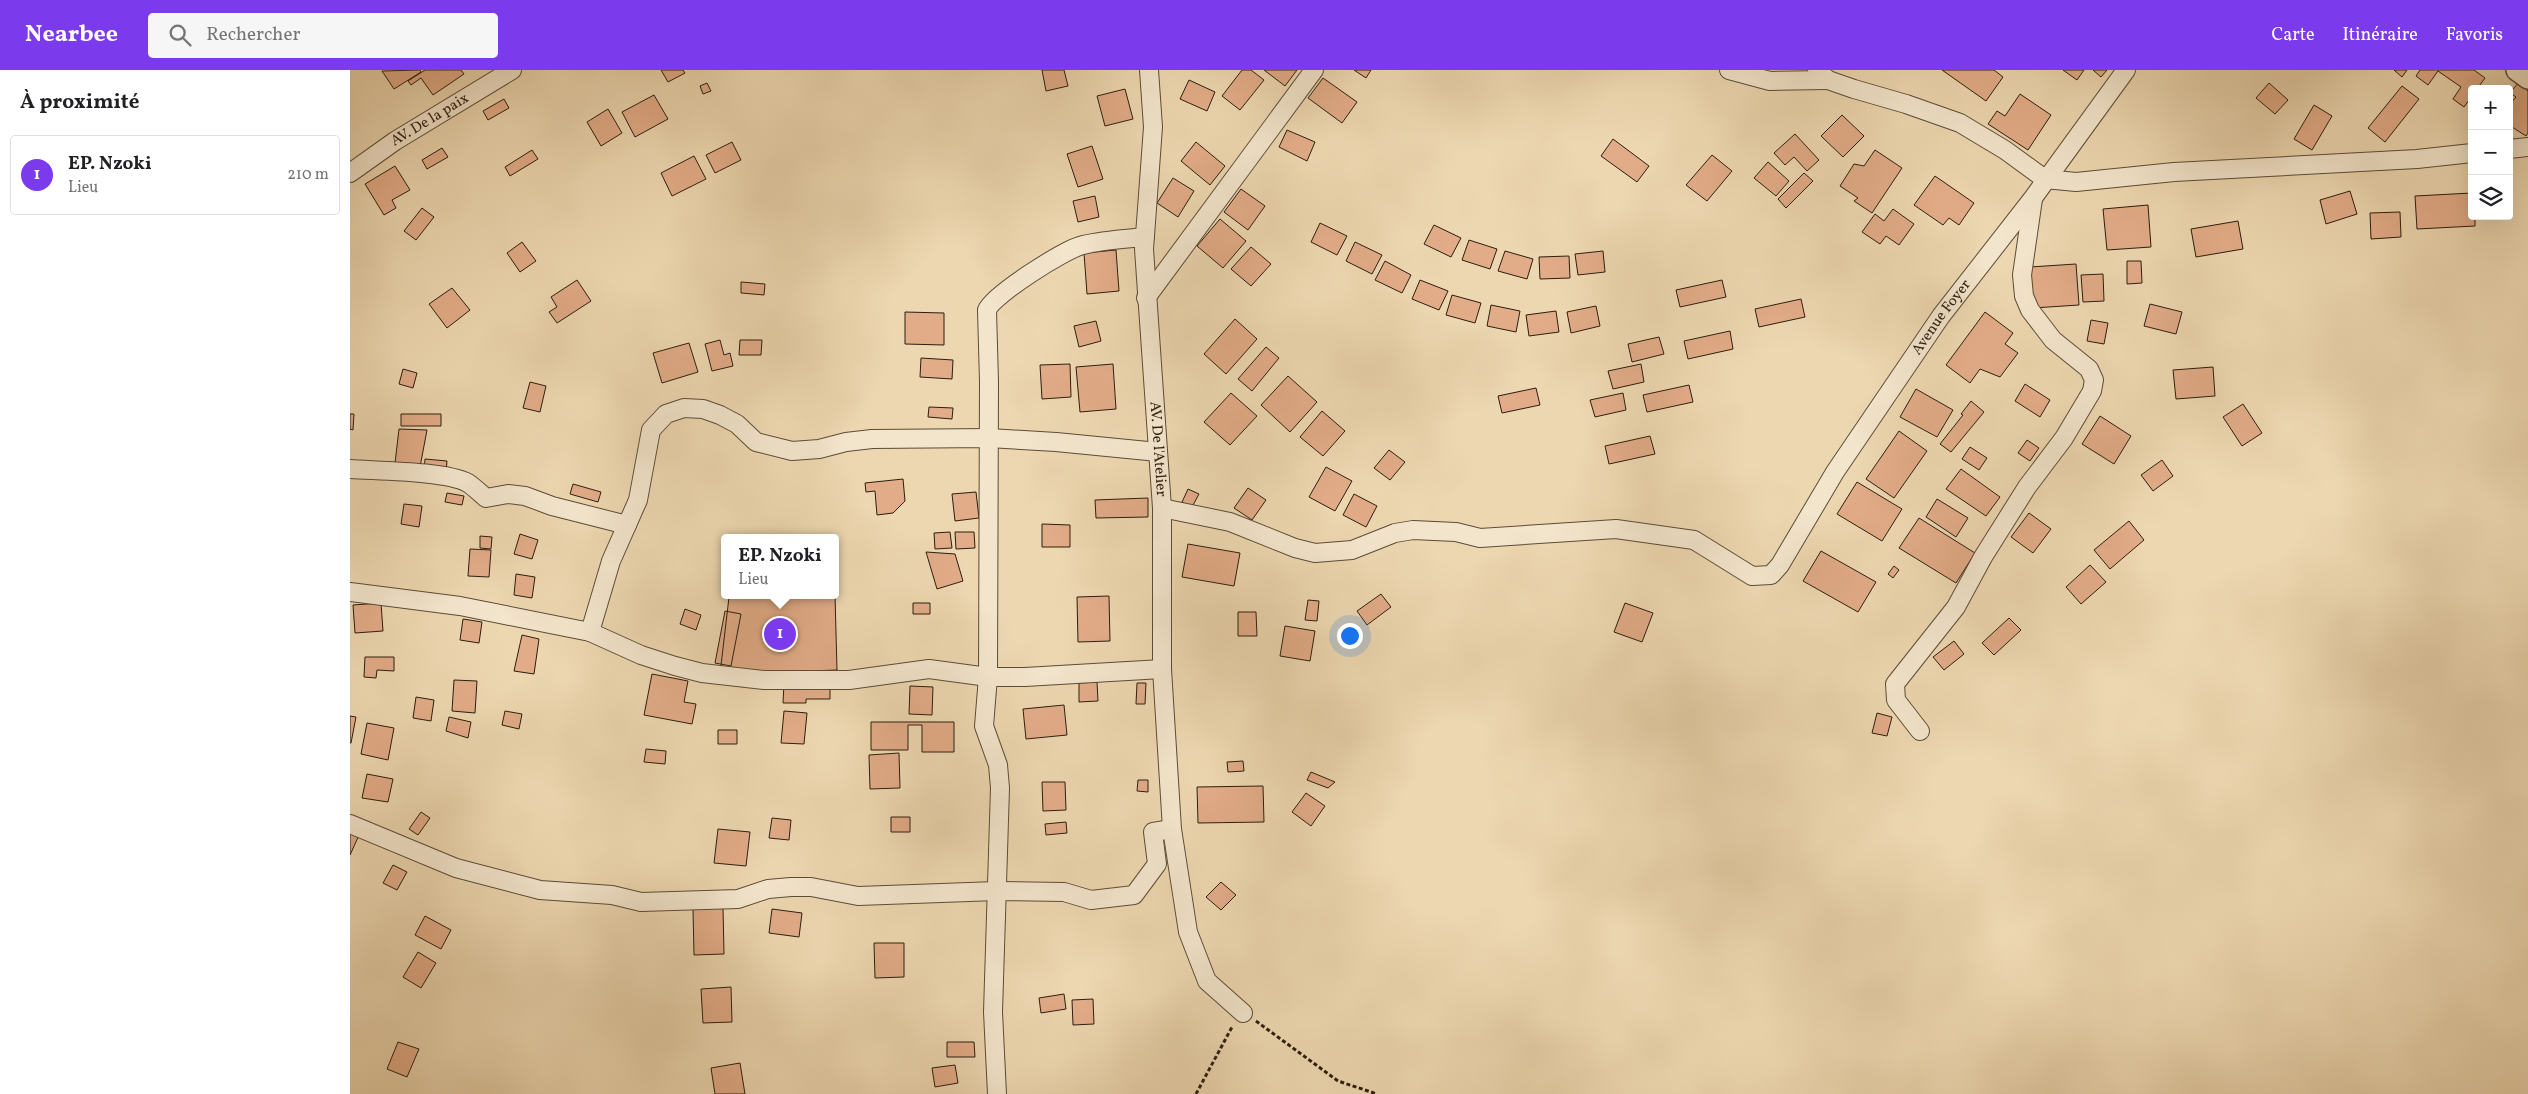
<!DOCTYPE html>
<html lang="fr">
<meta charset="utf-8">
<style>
:root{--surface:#fff;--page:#f6f6f6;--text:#202124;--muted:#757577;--line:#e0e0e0;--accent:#7c3aed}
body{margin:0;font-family:Vollkorn,serif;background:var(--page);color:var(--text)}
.controls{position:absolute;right:15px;top:15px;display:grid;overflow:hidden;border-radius:5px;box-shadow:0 5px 20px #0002}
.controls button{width:45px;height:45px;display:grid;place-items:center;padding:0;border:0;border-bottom:1px solid var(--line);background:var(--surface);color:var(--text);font:25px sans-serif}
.you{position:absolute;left:999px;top:565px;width:18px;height:18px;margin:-12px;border:4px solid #fff;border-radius:50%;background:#1a73e8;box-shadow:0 0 0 8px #1a73e833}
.badge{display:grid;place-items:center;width:32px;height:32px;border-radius:50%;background:var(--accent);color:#fff;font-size:16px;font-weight:700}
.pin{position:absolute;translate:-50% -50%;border:2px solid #fff;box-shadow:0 1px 5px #0006}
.popup{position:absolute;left:371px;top:464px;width:118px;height:65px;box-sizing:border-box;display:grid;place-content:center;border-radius:5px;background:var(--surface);filter:drop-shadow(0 1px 4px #0005);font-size:16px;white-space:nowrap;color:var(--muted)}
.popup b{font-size:19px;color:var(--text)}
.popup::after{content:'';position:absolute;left:50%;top:100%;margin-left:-10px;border:10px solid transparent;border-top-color:var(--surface)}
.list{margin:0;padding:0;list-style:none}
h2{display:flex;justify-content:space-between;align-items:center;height:65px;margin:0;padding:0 20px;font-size:21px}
h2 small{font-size:16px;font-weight:400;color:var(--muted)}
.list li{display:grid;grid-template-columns:32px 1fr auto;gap:15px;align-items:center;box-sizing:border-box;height:80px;margin:0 10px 10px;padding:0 10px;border:1px solid var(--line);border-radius:5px}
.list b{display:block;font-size:19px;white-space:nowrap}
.list p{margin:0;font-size:16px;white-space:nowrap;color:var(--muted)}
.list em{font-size:16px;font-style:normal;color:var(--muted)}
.icon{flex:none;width:28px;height:28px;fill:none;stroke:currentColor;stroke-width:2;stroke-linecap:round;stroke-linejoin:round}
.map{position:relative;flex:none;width:2178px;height:1024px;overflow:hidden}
header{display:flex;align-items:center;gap:30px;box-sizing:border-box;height:70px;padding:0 25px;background:var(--accent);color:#fff}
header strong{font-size:24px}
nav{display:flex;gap:28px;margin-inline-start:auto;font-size:18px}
.search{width:350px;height:45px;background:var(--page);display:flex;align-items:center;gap:12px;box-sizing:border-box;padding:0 18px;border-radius:5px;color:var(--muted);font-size:19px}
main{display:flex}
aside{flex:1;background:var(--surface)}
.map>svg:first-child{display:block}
.building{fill:#e2ac88;stroke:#2c1e0f}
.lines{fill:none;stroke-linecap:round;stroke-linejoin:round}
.minor-casing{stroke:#5c4c37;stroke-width:20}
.tertiary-casing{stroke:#5c4c37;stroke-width:24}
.path{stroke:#2c1e0f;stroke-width:3;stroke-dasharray:4 2.5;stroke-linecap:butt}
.minor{stroke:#f3e5cc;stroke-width:18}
.tertiary{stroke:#f3e5cc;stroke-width:21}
.labels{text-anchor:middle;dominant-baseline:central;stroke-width:5;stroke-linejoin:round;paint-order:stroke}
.street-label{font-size:15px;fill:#2c1e0f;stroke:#f3e5cc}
</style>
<header>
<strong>Nearbee</strong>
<div class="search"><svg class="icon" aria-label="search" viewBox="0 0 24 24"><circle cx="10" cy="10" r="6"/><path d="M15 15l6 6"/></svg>Rechercher</div>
<nav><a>Carte</a><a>Itinéraire</a><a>Favoris</a></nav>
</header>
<main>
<aside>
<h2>À proximité<small></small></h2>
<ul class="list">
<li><span class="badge">1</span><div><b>EP. Nzoki</b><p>Lieu</p></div><em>210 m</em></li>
</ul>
</aside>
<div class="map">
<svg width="2178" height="1024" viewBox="0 0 2178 1024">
<rect width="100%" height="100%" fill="#edd7b0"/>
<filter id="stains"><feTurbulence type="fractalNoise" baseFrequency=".004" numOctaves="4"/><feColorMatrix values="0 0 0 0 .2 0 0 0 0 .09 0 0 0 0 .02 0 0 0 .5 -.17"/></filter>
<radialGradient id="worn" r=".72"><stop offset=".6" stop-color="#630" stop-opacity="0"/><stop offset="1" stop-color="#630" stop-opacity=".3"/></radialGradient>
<path class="building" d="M70,0L71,2L44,19L32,1Z
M75,0H111L114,4L83,25L71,8L61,15L58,11Z
M311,0H333L335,3L318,12Z
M692,0H714L718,16L696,21Z
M892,0H901L914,10L890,40L872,26Z
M914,0H947L935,16Z
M1004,0H1021L1016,8Z
M1592,0H1644L1653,7L1636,31Z
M1713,0H1734L1727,10Z
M1743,0H1757L1751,7Z
M2044,0H2057L2052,7Z
M2070,0H2124L2135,8L2127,19H2122V26L2114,37L2103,29L2111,17L2088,1L2078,15L2066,6Z
M973,8L1007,32L992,53L958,28Z
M839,10L865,22L857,41L830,29Z
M357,13L361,21L353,24L350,16Z
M1919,13L1938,30L1925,44L1906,28Z
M2168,13L2178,21V63L2176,66L2159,55V35L2166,27L2160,23Z
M2052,16L2069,29L2035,72L2018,58Z
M775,19L783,49L755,56L747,26Z
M1670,24L1701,45L1678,80L1638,54L1647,41L1655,46Z
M304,25L318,49L285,67L272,42Z
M154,29L159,38L138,50L133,41Z
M1964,35L1982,46L1962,80L1944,69Z
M258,39L272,63L251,76L237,52Z
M1492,45L1514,66L1493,87L1471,66Z
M937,60L965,72L957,91L929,77Z
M1445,64L1469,90L1457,101L1444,87L1435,95L1424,83Z
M1263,69L1299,96L1287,112L1251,86Z
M382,72L391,90L365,103L356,85Z
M846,72L875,96L860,115L831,91Z
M742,76L753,109L728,117L717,84Z
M92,78L98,87L77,99L72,90Z
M182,80L188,89L160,106L155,97Z
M1525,80L1552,98L1522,143L1504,131L1508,128L1490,116L1504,94L1514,96Z
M1362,85L1382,101L1357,131L1336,115Z
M344,86L356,109L322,126L311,103Z
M1418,92L1439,111L1426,126L1404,108Z
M45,96L60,120L42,130L46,138L34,145L15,114Z
M1454,103L1463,111L1436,138L1428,129Z
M1585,106L1624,133L1609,155L1599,148L1593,155L1564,135Z
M823,108L844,121L828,147L807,133Z
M891,119L915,136L898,160L874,142Z
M2000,121L2007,144L1976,154L1970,130Z
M2122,123V146H2125V156L2067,159L2065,126Z
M745,126L749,147L728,152L723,131Z
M1798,135L1801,177L1757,180L1753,139Z
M72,138L84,147L66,170L54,161Z
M1543,139L1564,154L1549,175L1536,166L1530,174L1512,162L1525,144L1534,151Z
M2050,142L2051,167L2021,169L2020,143Z
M870,149L896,171L873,198L847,176Z
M1888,151L1893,179L1846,187L1841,159Z
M970,153L997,166L987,185L961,172Z
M1084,155L1111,168L1101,187L1074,174Z
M1119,170L1147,179L1140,199L1112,190Z
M172,172L186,191L170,202L157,183Z
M1005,172L1032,185L1022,204L996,191Z
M901,177L921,194L901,216L881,199Z
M766,180L769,221L737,224L734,183Z
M1155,181L1183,189L1177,209L1148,201Z
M1253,181L1255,202L1228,205L1225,184Z
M1219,186L1220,208L1190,209L1189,187Z
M1035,191L1061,205L1052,223L1025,210Z
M1777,191H1791L1792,213L1777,214Z
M1726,194L1729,235L1683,238L1680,197Z
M1753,204L1754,231L1733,232L1731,205Z
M227,210L241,231L207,253L199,242L207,237L201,227Z
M1070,210L1098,221L1089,240L1062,229Z
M1372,210L1376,227L1330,237L1326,220Z
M391,212L415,214L414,225L391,223Z
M102,218L120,240L97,258L79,234Z
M1102,225L1131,233L1125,253L1096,245Z
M1451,229L1455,247L1409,257L1405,239Z
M1800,234L1832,242L1826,264L1794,256Z
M1141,235L1170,241L1166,262L1137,256Z
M1246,236L1250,256L1221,263L1217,242Z
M1206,241L1209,262L1179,266L1176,245Z
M555,242L594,243V275L555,274Z
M1635,242L1663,263L1655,274L1668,283L1650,307L1630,299L1620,313L1596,295Z
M885,249L907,269L876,304L854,284Z
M1741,250L1758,253L1754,274L1737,271Z
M746,251L751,271L729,277L724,256Z
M1380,261L1383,279L1338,289L1334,271Z
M1309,267L1314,284L1282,292L1278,274Z
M370,270L374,285L380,283L383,296L362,301L355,274Z
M390,270H412L411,285H389Z
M339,273L348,302L312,313L303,283Z
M916,277L929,288L902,321L888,309Z
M571,288L603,290L602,309L570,307Z
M720,294L721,327L692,329L690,295Z
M763,294L766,339L730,342L726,297Z
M1291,294L1294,312L1263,319L1258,301Z
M1863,297L1865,326L1826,329L1823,300Z
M53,299L67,303L63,318L49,314Z
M938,306L967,332L940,362L911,335Z
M180,312L196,316L190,342L173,338Z
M1675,314L1700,330L1690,347L1665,331Z
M1339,315L1343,332L1297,342L1293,325Z
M1186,318L1190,335L1152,343L1148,326Z
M1566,319L1603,340L1587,367L1550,347Z
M881,323L907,346L880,375L854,352Z
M1273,323L1276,340L1245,347L1240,330Z
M1621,331L1634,342L1601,382L1590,374L1613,345L1611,344Z
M1893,334L1912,363L1892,376L1873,347Z
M579,337L603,338L602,349L578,347Z
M972,341L995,361L973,386L950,367Z
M0,344H4L3,360L0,359Z
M51,344H91V356H51Z
M1750,346L1781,366L1764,394L1732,374Z
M49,359L77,360L70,397L45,393Z
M1549,361L1577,381L1544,428L1516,409Z
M1300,366L1305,384L1259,394L1255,376Z
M1677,370L1689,378L1680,391L1668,383Z
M1620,377L1637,388L1629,400L1612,389Z
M1039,380L1055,392L1040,410L1024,398Z
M75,389L97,391L96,402L74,400Z
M1812,390L1823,406L1803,421L1791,405Z
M976,397L1002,411L985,441L959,427Z
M1611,399L1650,427L1636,446L1596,419Z
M553,409L555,431L543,443L527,445L525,421L516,422L515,413Z
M1507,412L1552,439L1532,471L1487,444Z
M223,414L251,422L248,432L220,424Z
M898,418L916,430L902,450L884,438Z
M838,419L849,424L842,437L832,432Z
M626,422L629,448L605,451L602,424Z
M97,423L114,426L112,435L95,432Z
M1004,424L1027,436L1016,457L993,445Z
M798,428V447L746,448L745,430Z
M1587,429L1618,448L1606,467L1576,447Z
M54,434L72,436L69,457L51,454Z
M1679,443L1701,459L1683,483L1661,467Z
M1569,448L1625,483L1606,513L1549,478Z
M1779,451L1794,470L1760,499L1744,480Z
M692,454L720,455V477H692Z
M600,462L602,478L585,479L584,463Z
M605,462H624L625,478L606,479Z
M170,464L188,470L182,489L164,484Z
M130,466L142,467L141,479L130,478Z
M838,474L890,483L884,516L832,507Z
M120,479L141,480L139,507L118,506Z
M1471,481L1526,512L1508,542L1453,511Z
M576,482L605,484L613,511L587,519Z
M1740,495L1756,512L1731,534L1716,517Z
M1544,496L1549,500L1543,508L1538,504Z
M166,504L185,507L182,528L164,525Z
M1031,524L1041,537L1017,555L1007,541Z
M404,525H485L487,600L370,604L379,527Z
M759,526L760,571L728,572L727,527Z
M958,530L969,531L967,551L955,550Z
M31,533L33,561L5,563L3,535Z
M563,533H580V544H563Z
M1275,533L1303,543L1292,572L1264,562Z
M335,539L351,545L346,560L330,554Z
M375,541L391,544L381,596L365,593Z
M888,542H906L907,566H888Z
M1659,548L1671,560L1644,585L1632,573Z
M113,549L132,552L129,573L110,570Z
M935,556L965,561L960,591L930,586Z
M172,565L189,569L184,604L164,601Z
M1604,571L1614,584L1594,600L1583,587Z
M15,587H44V601L27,600L26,608L14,607Z
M302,604L338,611L334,632L346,634L342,654L294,645Z
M104,610L127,611L125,643L102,641Z
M747,612L748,631L729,632V613Z
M787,613H796L795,634H786Z
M434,614L480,615V629H456V633H433Z
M560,616L583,617L582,645L559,644Z
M66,627L84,630L81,651L63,648Z
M714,635L717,665L676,669L673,639Z
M155,641L172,644L169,659L152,655Z
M434,641L457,643L454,674L431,673Z
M1527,643L1542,647L1537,666L1522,663Z
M0,646L6,647L1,673H0Z
M99,647L121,652L118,668L96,661Z
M521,652H604V682H572V655H558V680H521Z
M17,653L44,658L38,690L11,684Z
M368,660H387V674H368Z
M296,679L316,681L315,694L294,692Z
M549,683L550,718L520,719L519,685Z
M893,691L894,701L878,702L877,692Z
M961,702L985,712L978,718L957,710Z
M17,704L43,709L38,732L12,728Z
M788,710H798V722L787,721Z
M692,712H715L716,740L693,741Z
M913,716L914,752L848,753L847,717Z
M956,723L975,736L961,756L942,742Z
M71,742L80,748L68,765L59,759Z
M541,747H560V762H541Z
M422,748L441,750L439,770L419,768Z
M716,752L717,763L696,765L695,754Z
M0,759L10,763L0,785Z
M368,759L400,762L396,796L364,793Z
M43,795L57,802L47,820L33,813Z
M871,812L886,825L871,840L856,827Z
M373,838L374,884L344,885L343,839Z
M422,839L452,843L449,867L419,863Z
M75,846L101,860L91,879L65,865Z
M524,873H554V907L525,908Z
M68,882L86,893L71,918L53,907Z
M381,917L382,952L353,953L351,919Z
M714,924L716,939L691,943L689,928Z
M743,929L744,954L723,955L722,930Z
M48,972L69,979L57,1007L37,999Z
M597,972H624L625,987H597Z
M390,993L395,1024H365L361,998Z
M605,995L608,1013L585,1017L582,998Z"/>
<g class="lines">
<defs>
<g id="minor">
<path id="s1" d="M799,0L803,57L794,179L812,438V599L822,759L838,862L857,911L893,943"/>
<path d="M1379,0L1420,11L1478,10"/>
<path d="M1467,0L1478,10L1504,19L1556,34L1610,53L1655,80L1695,109L1726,112L1824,102L2067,89L2122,83"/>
<path d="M2159,79L2178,77"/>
<path id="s2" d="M0,103L45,71L162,0"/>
<path d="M796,228L964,0"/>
<path d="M0,399C28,401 96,401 118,413C124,417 130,423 136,428L158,424L175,426L202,436L277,455"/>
<path id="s3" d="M812,438L880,452L945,478L965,483L1002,480L1045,463L1063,460L1106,462L1130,468L1266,459L1344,470L1402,506L1421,505L1430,495L1485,402L1591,246L1683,128L1776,0"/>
<path d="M0,522L110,536L240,562L291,585L325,596L352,603L414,610H499L579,599L638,607H675L812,599"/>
<path d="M240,562L261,491L288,430L301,360L316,344L334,338L353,339L370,345L387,354L406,372L442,381L469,379L496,372L522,369L639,368L706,372L808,382"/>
<path d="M1570,661L1546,630L1545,614L1606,537L1633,487L1677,417L1714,368L1742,321L1744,310L1739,299L1703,270L1680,240L1674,226L1672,205L1683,129"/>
<path d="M0,754L106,798L190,820L262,825L291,832L388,829L418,819L441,817H461L508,826L647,821L714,822L741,830L784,825L807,794L803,762L822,759"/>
<path d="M647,1024L643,942L650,718L648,695L634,656L638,607L639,312L637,240C643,225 715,179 733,175C753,170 774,169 795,167"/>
</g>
<path id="tertiary" d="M2167,0L2178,8"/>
</defs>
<use href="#minor" class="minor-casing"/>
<use href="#tertiary" class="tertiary-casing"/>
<path class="path" d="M906,951L988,1011L1027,1024
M846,1024L882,957"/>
<use href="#minor" class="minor"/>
<use href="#tertiary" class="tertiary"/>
</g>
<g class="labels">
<g class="street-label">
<text stroke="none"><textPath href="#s2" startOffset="96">AV. De la paix</textPath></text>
<text stroke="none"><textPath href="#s3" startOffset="941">Avenue Foyer</textPath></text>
<text stroke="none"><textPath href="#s1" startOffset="380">AV. De l'Atelier</textPath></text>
</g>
</g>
<rect width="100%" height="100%" filter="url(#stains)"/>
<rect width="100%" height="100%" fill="url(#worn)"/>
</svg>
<div class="controls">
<button>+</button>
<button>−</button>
<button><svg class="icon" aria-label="layers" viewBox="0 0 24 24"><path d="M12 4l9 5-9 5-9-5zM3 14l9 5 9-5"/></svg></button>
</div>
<div class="you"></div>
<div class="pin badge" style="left:430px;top:564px">1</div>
<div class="popup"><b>EP. Nzoki</b>Lieu</div>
</div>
</main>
